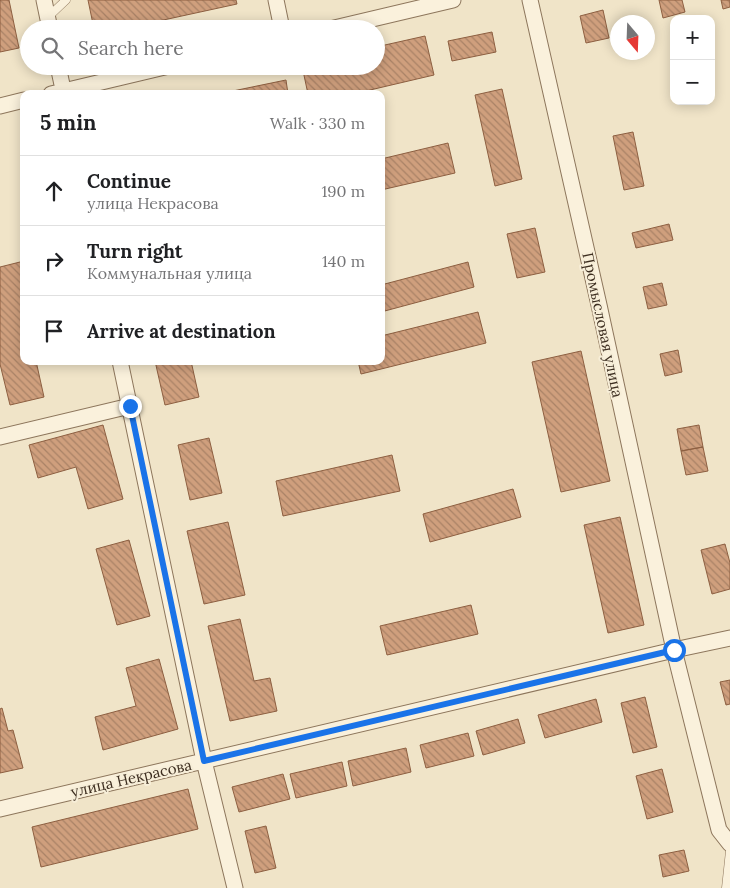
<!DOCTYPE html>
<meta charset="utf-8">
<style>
:root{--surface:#fff;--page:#f6f6f6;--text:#202124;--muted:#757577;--line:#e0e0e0}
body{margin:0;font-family:Lora,serif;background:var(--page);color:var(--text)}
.controls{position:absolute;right:15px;top:15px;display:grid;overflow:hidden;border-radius:10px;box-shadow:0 2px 12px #0003}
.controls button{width:45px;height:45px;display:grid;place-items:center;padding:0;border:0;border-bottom:1px solid var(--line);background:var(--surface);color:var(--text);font:25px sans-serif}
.compass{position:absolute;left:610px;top:15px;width:45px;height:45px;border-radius:50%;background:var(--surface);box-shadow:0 2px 12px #0003;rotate:161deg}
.stop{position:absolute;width:15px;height:15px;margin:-11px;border:4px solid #1a73e8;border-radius:50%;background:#fff}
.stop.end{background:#1a73e8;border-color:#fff;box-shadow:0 1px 5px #0008}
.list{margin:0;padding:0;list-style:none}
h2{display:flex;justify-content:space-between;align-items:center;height:65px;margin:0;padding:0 20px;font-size:21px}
h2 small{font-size:16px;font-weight:400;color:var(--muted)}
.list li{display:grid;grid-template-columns:32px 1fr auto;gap:15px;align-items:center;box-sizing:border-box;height:70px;padding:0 20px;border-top:1px solid var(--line)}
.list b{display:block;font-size:19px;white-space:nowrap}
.list p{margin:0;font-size:16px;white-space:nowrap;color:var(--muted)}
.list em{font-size:16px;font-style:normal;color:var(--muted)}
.icon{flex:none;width:28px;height:28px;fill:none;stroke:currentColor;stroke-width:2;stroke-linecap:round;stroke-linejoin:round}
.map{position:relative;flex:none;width:730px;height:888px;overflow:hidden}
.search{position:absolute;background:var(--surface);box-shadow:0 2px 12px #0003;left:20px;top:20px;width:365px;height:55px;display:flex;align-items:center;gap:12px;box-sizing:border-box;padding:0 18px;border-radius:28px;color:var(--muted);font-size:19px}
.panel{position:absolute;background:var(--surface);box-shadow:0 2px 12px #0003;left:20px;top:90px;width:365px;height:275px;border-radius:10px}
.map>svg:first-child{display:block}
.building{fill:url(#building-back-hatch);stroke:#8d5f41}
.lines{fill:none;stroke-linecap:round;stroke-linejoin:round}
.service-casing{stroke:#8d765c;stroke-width:9}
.minor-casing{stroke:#8d765c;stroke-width:17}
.service{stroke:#faf1dc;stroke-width:8}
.minor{stroke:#faf1dc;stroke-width:15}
.route{stroke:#1a73e8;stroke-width:6}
.labels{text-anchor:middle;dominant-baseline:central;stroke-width:4;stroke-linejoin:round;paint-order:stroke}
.street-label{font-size:15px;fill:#3d2e20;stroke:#f7eed8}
</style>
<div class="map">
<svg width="730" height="888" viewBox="0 0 730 888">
<defs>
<pattern id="building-back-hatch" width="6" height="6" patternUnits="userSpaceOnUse" patternTransform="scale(1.25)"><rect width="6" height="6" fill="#cf9f7d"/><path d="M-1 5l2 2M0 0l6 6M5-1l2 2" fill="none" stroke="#a98266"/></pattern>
</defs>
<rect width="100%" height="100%" fill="#f0e4c8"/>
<path class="building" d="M0,0H9L19,48L0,52Z
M88,0H236L237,4L122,29H94Z
M659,0H682L685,12L663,18Z
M721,0H730V7L723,9Z
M603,10L609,38L586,43L580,16Z
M492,32L496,52L452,61L448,41Z
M425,36L434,75L353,94H308L302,66H376V47Z
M286,80L288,94H228V92Z
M502,89L522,179L495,186L475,95Z
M633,132L644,186L624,190L613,136Z
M448,143L455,173L381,190V159Z
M669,224L673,240L636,248L632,233Z
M535,228L545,272L517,278L507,234Z
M24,261V361H36L44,397L10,405L0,364V267Z
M468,262L474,287L381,312V285Z
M662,283L667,305L648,309L643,287Z
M478,312L486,343L361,374L358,361H381V336Z
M678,350L682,372L665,376L660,354Z
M581,351L610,481L561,492L532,362Z
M155,361H191L199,397L165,405Z
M103,425L123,499L88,509L76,467L38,478L29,445Z
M699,425L703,447L681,451L677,429Z
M209,438L222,493L190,500L178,445Z
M703,447L708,471L686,475L681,451Z
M392,455L400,491L283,516L276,481Z
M513,489L521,517L430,542L423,514Z
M620,517L644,625L608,633L584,525Z
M228,522L245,595L204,604L187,531Z
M129,540L150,616L117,625L96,549Z
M725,544L730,563V589L712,594L701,550Z
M471,605L478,634L387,655L380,626Z
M240,619L254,681L270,678L277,711L230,721L208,626Z
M159,659L178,729L103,750L95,717L136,706L126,668Z
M730,680V704L726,705L720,682Z
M645,697L657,747L633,753L621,703Z
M596,699L602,722L545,738L538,715Z
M2,708L8,731L13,730L23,768L0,773V709Z
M518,719L525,743L483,755L476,731Z
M468,733L474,756L426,768L420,745Z
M406,748L411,772L353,786L348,761Z
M342,762L347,786L296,798L290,774Z
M662,769L673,812L647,819L636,776Z
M283,774L290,799L239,812L232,787Z
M188,789L198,829L41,867L32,827Z
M266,826L276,868L255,873L245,831Z
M684,850L689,871L663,877L659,855Z"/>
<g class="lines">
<defs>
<path id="service" d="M48,17L66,0
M726,888L730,851"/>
<path id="minor" d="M44,0L50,29
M276,0L282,29
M530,0L599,305L674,650L719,830L730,844
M330,29L453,0
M58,66L64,94
M51,94L169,66
M0,106L24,100
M120,361L204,761L235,888
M0,437L130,406
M0,809L674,650L730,638"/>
</defs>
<use href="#service" class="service-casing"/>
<use href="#minor" class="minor-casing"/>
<use href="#service" class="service"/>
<use href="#minor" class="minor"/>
</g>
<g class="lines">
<path class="route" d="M130,406L204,761L674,650"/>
</g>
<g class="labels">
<g class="street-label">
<text transform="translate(603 325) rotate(78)">Промысловая улица</text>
<text transform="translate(131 778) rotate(-13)">улица Некрасова</text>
</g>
</g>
</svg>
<div class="controls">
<button>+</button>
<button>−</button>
</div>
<svg class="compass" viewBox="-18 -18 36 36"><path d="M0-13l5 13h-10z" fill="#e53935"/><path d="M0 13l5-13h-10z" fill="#757577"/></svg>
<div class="stop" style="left:674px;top:650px"></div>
<div class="stop end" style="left:130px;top:406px"></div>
<div class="search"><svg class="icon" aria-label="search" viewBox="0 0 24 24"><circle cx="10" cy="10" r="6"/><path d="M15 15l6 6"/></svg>Search here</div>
<section class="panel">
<h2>5 min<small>Walk · 330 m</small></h2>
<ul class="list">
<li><svg class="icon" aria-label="ahead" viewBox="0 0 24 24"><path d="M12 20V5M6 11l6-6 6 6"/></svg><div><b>Continue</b><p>улица Некрасова</p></div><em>190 m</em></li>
<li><svg class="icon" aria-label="right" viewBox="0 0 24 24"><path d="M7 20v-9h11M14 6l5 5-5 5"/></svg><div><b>Turn right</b><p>Коммунальная улица</p></div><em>140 m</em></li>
<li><svg class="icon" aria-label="arrive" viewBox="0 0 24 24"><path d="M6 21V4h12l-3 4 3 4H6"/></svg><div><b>Arrive at destination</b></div></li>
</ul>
</section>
</div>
